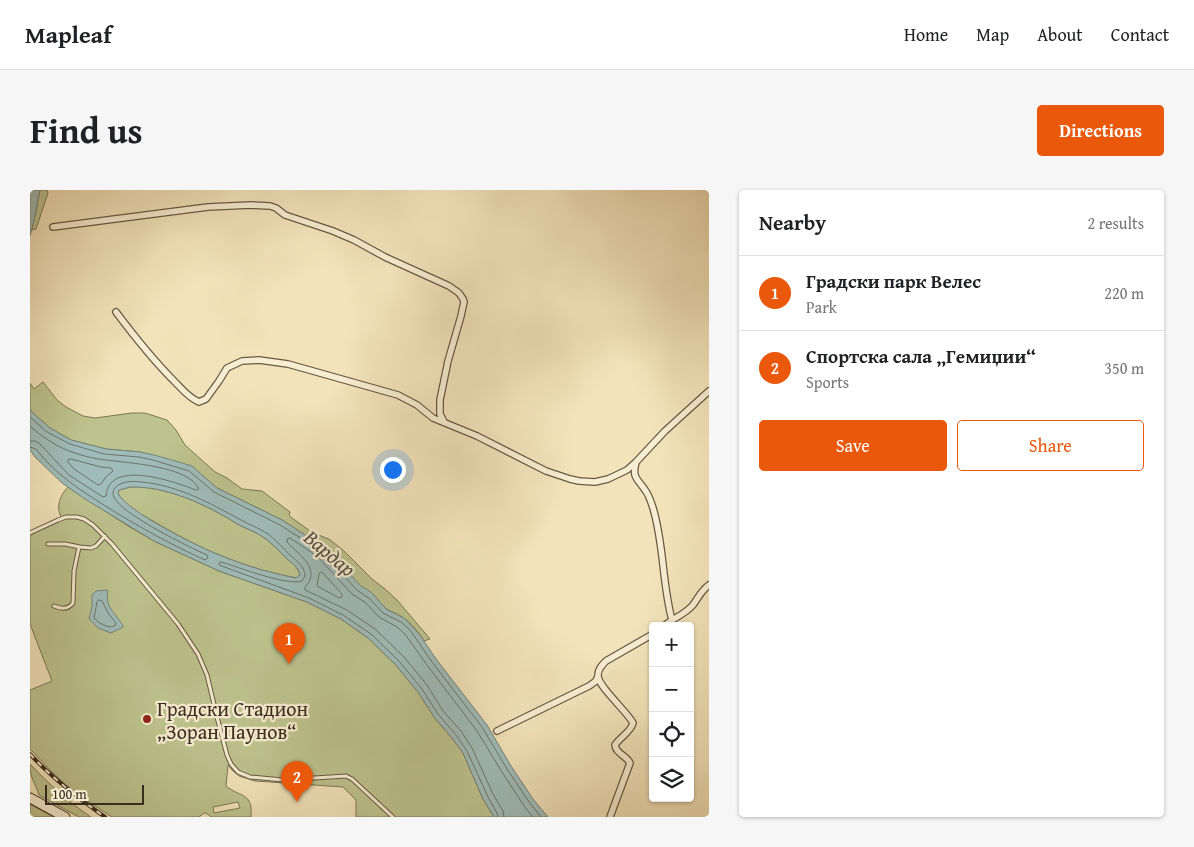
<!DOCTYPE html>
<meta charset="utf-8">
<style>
:root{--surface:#fff;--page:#f6f6f6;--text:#202124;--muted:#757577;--line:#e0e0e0;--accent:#ea580c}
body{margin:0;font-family:"Gentium Book Plus",serif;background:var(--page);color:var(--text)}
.controls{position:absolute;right:15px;bottom:15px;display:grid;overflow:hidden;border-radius:5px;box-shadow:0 1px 4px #0004}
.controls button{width:45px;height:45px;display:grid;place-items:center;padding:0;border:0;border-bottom:1px solid var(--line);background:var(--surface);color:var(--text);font:25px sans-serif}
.scale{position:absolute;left:15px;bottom:12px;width:99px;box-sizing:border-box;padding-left:5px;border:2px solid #392c1e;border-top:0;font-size:14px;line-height:18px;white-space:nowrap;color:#392c1e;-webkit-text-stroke:4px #f7edd2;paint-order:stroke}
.you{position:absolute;left:362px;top:279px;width:18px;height:18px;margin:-12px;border:4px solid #fff;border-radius:50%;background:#1a73e8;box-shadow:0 0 0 8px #1a73e833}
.badge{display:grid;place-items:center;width:32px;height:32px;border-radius:50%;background:var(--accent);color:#fff;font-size:16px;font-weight:700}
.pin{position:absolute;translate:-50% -41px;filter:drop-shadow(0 1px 2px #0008)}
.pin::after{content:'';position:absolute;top:26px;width:18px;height:15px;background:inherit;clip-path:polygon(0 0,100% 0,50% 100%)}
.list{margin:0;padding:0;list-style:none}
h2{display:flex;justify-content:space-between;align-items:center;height:65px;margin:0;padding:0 20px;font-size:21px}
h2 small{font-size:16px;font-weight:400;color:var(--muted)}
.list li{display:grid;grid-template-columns:32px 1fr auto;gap:15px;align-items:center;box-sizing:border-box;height:75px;padding:0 20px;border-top:1px solid var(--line)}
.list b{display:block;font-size:19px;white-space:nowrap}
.list p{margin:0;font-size:16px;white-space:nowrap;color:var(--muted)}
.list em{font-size:16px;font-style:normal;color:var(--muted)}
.actions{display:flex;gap:10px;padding:15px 20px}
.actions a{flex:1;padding:11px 0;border:1px solid var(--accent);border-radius:5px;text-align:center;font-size:18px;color:var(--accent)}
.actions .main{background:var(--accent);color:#fff}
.icon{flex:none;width:28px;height:28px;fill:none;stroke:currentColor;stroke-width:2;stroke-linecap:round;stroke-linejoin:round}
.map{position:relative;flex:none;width:679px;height:627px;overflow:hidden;border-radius:5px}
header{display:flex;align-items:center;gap:30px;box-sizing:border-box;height:70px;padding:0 25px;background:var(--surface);border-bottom:1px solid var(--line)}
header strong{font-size:24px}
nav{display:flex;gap:28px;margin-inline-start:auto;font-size:18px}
.intro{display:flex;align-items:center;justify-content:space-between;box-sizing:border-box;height:120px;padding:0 30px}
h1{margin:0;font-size:35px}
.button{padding:12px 22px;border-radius:5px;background:var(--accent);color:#fff;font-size:18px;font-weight:700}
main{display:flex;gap:30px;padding:0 30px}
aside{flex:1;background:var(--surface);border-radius:5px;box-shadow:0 1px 4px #0004}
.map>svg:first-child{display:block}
.green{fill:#bdc38e;stroke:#7b7856;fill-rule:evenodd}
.water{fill:#9fbcb9;stroke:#76827b;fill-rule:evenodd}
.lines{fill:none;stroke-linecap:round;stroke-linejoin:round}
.shore{stroke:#6c746c;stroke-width:1}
.service-casing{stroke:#675a45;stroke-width:5}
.minor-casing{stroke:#675a45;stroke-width:8}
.secondary-casing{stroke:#392c1e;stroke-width:11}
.service{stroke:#f7edd2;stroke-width:3}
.minor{stroke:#f7edd2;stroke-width:5.5}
.secondary{stroke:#f7edd2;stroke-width:9}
.rail-casing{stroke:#392c1e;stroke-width:4}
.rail{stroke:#f7edd2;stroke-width:2;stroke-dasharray:5.5;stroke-linecap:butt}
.poi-dot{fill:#8f2418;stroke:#f7edd2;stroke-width:2}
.labels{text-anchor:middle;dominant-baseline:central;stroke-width:4.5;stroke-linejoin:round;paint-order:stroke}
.poi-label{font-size:20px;fill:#392c1e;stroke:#f7edd2;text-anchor:start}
.water-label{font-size:21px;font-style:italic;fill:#525045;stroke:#f7edd2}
</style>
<header>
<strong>Mapleaf</strong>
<nav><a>Home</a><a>Map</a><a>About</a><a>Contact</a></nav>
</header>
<div class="intro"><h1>Find us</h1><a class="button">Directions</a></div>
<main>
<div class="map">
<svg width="679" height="627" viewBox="0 0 679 627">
<rect width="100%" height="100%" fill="#f2e3ba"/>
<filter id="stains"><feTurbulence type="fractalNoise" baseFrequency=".004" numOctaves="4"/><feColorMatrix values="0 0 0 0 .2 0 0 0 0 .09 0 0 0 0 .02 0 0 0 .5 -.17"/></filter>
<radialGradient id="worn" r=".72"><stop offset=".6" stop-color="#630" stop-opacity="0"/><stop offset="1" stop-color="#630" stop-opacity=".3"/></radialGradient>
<path class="green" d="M10,0H17L18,3L6,39L2,40Z
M13,192L27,210L36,217L53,226L65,228L102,223H115L137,230L146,240L155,255L185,282L197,288L212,299L232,301L260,322L259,325L262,328L283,343L299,349L314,361L342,389L355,399L367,410L400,449L394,451C389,443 381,432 372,427C367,423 360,422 355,418C345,409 344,403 331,397L294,357L252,330L187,298L162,277L110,262L76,259L41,250L20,238L1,222L0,219V193L4,199Z
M38,297L98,336L124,351L189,381L277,412L311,429L338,448L365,474L388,502L404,527L422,548L433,563L453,609L464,627H326V610L313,597L225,591L209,586L202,580L198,575L196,596C211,608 223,602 221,627H181L176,623H174L169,627H82L53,608L37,596L22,582L0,559V500L22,491L0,434V343L32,328C25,318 30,305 38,297ZM208,612L210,618L184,623L183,617Z
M100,297C129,296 160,308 185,321C193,325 201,330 209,335C218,339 228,343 236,349C243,355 250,361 256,368C262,373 269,378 270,385L266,388C241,383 216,376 192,366C168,357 145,344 123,331C112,325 93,316 88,303L89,300Z
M0,574C19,594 38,612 61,627H49L9,605C5,592 0,589 0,574Z
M0,614L24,627H0Z"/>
<path class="water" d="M0,0H10L4,31L0,46Z
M0,219L2,222L20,238L41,250L76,259L110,262L124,265L142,270L162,276L187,298L252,330L294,357L331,396L338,400L344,405L356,419L374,428L390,445L406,469L457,535L481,576L503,609L518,627H464L453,609L433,563L422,548L404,527L388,502L365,474L338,448L311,429L277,412L189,381L124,351L55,309L32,293L5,267L0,260ZM100,297C129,296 160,308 185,321C193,325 201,330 209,335C218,339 228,343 236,349C243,355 250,361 256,368C262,373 269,378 270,385L266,388C241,383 216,376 192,366C172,359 94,320 88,303L89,300Z
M77,400L78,401C74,417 86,423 93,436V437L81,443L68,438L59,429L62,416V405L66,401Z"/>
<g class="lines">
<path class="shore" d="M0,227L17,242L40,254L74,264L109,267L123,270L159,281L184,302L250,335L291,361L327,400L340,409L353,423L371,432L380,440L402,472L452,537L477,579L499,612L511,627
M0,236C11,246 24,255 39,261C50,265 64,269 76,270C98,273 159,276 169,299L166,300C145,292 79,268 76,306L73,307L39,285L9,253L5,251H0
M0,257L6,259C25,284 50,300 77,317C109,337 140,354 175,370L178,368L177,365C159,357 91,324 84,307C82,304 83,299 86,297C91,291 104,291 111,292C147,295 180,313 211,330C220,335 229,338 238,344C246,350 253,358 260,365C267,371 275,377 275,386L272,391C257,396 208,377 191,372L189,373V375L279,408L313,425L341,444L369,471L392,499L408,524L426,545L437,561L458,607L467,623L468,627
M41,269L71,277L81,278L83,281L75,288L71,294L68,295L44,279L38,272V270Z
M291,382L293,383L312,404V407L309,408L287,396L289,384Z
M69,410L72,411L78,423L86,433L85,436C78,439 69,433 64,428L67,412Z
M474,627L473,621L463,604L442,558L431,541L413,521L397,495L374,467L345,439L317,420L275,400V397C292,379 269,365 257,352V349L260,348L287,366L322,404L336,413L349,427L367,437L375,444L397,475L447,541L472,582L494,616L503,627"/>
<defs>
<path id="service" d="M0,343L28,330L36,327H47L54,329L63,335L82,354L148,434L168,464L177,485L187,527L197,565L201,574L208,582L220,587L253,590L316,586L322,589L363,627
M18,354H35L50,357L61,358L66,356L75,346
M24,416C31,419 38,420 43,413L44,381L49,357"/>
<path id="minor" d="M23,37L178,17L221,15L240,16L246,18L255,25L303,41L324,50L355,67L419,96L429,103L433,109L434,112L431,126L418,171L410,210V224L414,232
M86,122C104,146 123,170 145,192C152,199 159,208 169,212L176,209L189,191L197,178L212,171L229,170L258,174L368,205L387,215L403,228L447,246L516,281L540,289L549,291L565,292L578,289L597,280L606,272L635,241L679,201
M606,272C602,288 607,288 615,300C619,305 621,312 623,318C634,354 632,393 642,430C649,426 657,422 663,415C668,408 671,401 679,395
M634,436L642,430
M467,541L559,496L566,491L568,486
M580,627L600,573C596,565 586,564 585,555C590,547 601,542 603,533C597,521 567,496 568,485C568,479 572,475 576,471L623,444"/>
<path id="secondary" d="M0,608L35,627"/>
</defs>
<use href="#service" class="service-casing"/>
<use href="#minor" class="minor-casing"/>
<use href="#secondary" class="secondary-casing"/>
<use href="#service" class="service"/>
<use href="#minor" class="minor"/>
<use href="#secondary" class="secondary"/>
<defs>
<path id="rail" d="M0,564C22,588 48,608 75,627"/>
</defs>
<use href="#rail" class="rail-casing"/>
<use href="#rail" class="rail"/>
</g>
<circle class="poi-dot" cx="117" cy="529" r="5"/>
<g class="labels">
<g class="poi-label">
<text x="127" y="518">Градски Стадион<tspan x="127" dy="23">„Зоран Паунов“</tspan></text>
</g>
<g class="water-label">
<text transform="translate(300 363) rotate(40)">Вардар</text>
</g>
</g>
<rect width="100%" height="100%" filter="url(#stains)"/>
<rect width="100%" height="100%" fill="url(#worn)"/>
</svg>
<div class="controls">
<button>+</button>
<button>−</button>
<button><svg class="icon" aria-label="locate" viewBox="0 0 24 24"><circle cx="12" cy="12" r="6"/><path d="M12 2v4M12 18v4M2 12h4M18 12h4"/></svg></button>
<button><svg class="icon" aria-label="layers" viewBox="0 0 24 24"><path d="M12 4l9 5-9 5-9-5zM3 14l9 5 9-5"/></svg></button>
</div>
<div class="scale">100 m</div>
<div class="you"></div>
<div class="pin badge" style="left:259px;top:474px">1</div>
<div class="pin badge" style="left:267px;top:612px">2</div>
</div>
<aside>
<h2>Nearby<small>2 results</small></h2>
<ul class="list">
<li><span class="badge">1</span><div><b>Градски парк Велес</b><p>Park</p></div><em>220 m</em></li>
<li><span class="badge">2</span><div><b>Спортска сала „Гемиџии“</b><p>Sports</p></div><em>350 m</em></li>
</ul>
<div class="actions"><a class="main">Save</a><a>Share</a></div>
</aside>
</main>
